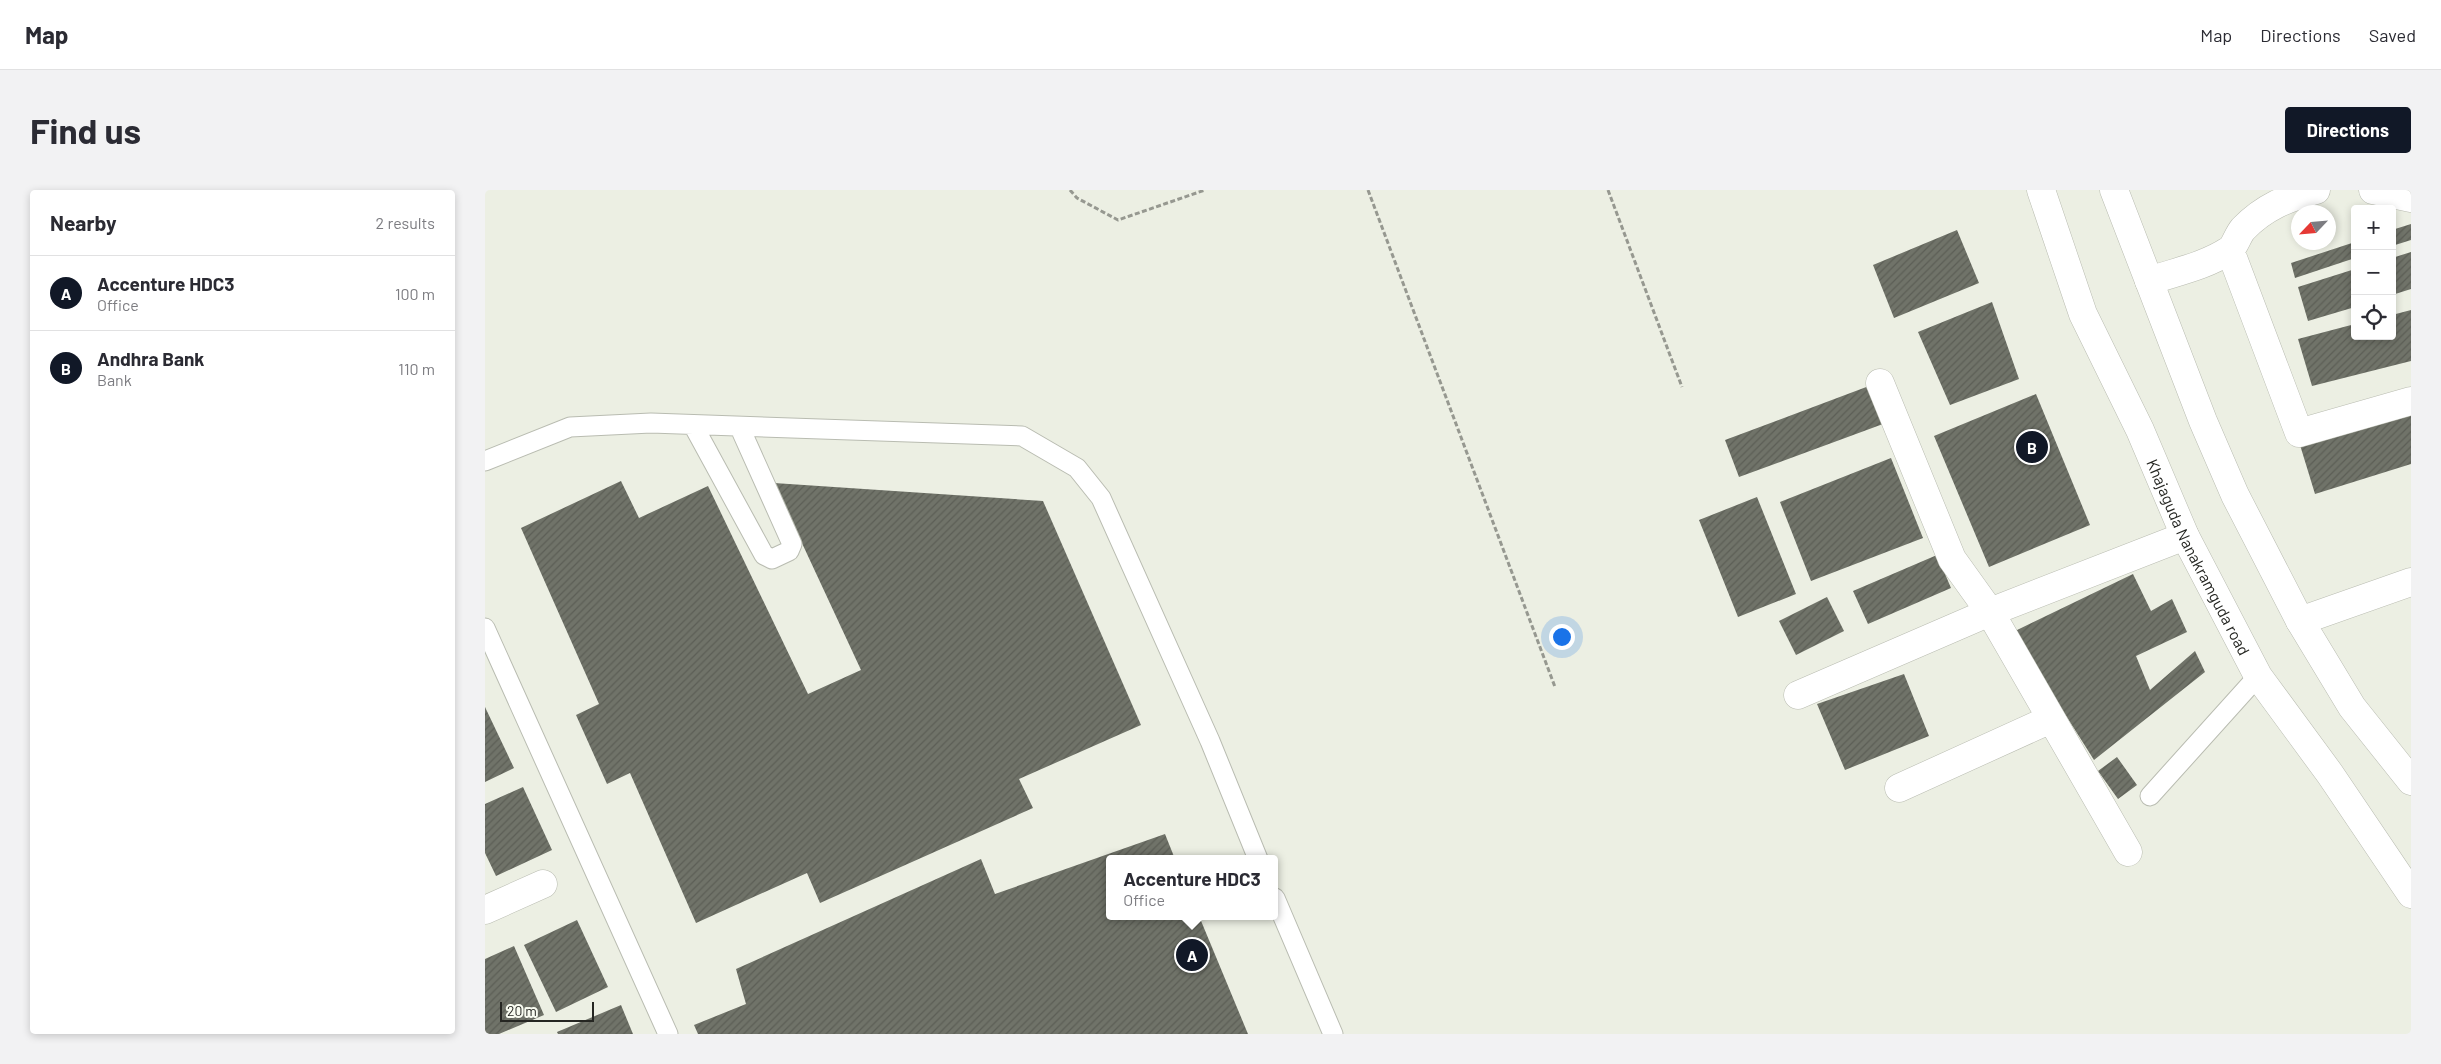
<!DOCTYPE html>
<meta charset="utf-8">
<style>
:root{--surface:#fff;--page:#f2f2f3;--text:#2b2b33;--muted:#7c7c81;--line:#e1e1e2;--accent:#111827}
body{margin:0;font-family:Barlow,sans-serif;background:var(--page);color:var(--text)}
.controls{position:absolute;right:15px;top:15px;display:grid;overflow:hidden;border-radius:5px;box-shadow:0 2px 8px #0003}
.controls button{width:45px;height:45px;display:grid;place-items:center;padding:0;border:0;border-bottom:1px solid var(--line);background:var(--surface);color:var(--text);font:25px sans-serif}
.compass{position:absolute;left:1806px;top:15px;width:45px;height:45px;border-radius:50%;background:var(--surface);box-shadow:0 2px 8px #0003;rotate:244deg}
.scale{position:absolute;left:15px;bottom:12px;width:94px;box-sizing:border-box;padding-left:5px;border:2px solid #252622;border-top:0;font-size:14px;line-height:18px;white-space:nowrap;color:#252622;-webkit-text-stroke:4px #f9fcf1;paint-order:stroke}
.you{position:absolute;left:1076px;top:446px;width:18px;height:18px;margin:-12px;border:4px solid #fff;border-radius:50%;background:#1a73e8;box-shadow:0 0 0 8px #1a73e833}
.badge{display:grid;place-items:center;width:32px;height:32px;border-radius:50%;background:var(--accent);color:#fff;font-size:16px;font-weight:700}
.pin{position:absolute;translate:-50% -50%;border:2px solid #fff;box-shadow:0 1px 5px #0006}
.popup{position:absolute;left:621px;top:665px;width:172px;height:65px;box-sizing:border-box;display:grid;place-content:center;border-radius:5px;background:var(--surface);filter:drop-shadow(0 1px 4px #0005);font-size:16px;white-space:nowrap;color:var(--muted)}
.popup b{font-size:19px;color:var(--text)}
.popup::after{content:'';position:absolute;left:50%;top:100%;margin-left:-10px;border:10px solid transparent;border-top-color:var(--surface)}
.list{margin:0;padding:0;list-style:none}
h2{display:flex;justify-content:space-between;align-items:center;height:65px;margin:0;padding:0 20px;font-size:21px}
h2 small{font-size:16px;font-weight:400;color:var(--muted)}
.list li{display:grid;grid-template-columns:32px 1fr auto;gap:15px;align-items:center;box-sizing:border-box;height:75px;padding:0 20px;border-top:1px solid var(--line)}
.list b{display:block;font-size:19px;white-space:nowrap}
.list p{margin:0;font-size:16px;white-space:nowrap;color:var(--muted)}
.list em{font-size:16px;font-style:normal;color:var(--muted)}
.icon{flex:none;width:28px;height:28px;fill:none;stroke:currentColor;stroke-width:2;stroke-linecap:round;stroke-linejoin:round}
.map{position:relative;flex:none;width:1926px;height:844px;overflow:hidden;border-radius:5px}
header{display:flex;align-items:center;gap:30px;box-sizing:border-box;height:70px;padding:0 25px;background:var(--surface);border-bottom:1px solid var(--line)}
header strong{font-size:24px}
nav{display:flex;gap:28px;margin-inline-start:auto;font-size:18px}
.intro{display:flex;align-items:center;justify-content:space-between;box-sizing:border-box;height:120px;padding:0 30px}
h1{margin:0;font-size:35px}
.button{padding:12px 22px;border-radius:5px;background:var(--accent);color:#fff;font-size:18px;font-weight:700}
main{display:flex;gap:30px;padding:0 30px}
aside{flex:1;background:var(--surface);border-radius:5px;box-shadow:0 2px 8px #0003}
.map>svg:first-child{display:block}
.building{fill:url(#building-hatch)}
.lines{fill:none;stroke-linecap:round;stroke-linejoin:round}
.lane-casing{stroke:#b9bcb1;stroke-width:21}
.street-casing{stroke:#b9bcb1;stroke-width:29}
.secondary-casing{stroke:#b9bcb1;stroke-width:29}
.path{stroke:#969890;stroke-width:3;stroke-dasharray:5 2.5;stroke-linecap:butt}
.lane{stroke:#fff;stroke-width:19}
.street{stroke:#fff;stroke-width:28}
.secondary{stroke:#fff;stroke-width:28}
.labels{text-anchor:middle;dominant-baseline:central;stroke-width:4;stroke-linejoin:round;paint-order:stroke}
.street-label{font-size:16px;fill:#252622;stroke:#f9fcf1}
</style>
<header>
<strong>Map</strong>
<nav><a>Map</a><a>Directions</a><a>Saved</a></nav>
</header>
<div class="intro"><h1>Find us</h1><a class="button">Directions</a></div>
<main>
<aside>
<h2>Nearby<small>2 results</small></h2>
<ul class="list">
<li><span class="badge">A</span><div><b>Accenture HDC3</b><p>Office</p></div><em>100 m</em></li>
<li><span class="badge">B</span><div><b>Andhra Bank</b><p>Bank</p></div><em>110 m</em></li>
</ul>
</aside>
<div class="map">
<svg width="1926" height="844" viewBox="0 0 1926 844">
<defs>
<pattern id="building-hatch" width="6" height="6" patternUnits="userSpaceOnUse" patternTransform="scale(1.25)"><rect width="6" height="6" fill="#707369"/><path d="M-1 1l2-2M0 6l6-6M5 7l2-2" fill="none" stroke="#5c5e56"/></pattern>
</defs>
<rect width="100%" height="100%" fill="#ecefe3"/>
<path class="building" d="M1926,34V50L1907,56V40Z
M1472,40L1494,93L1409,128L1388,75Z
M1870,52V68L1810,88L1806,73Z
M1926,62V99L1907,105V68Z
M1870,79V117L1823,131L1813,97Z
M1507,112L1534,189L1465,215L1433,142Z
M1926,120V171L1827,196L1813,149L1870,134V146H1907V125Z
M1384,196L1398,234L1254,287L1240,250Z
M1551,204L1605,335L1504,377L1449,246Z
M1926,221V274L1830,304L1815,255Z
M1406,268L1438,348L1326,391L1295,312Z
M136,291L154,328L223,296L323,504L376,480L289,293L558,311L656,535L534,589L548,618L335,713L322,683L211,733L145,583L122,594L91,525L114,514L36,338Z
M1272,307L1311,404L1253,427L1214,330Z
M1452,365L1466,398L1383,434L1368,401Z
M1648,384L1666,421L1687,409L1702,442L1651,466L1665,500L1710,461L1720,482L1609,570L1528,442Z
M1342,407L1359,441L1311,465L1294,431Z
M1419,484L1444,546L1360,580L1332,514Z
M0,517L29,578L0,592Z
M1632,567L1652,595L1633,609L1613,581Z
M38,597L67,660L11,686L0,663V614Z
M680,644L690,669H624V726H714L763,844H213L209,835L261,814L251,779L496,669L510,704Z
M92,730L123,797L71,822L39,755Z
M29,756L59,825L14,844H0V769Z
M136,815L148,844H73L72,842Z"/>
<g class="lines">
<defs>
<path id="lane" d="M208,235L279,365L287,369L304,361L307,354L255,238
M0,271L85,237L166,233L537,246L592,278L616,308L725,551L773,669
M0,438L183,844
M1665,606L1773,486
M790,708L848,844"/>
<path id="street" d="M1888,0L1926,8
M1745,60L1814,243L1926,211
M1664,91C1690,82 1720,76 1743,61C1750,57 1752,46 1758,39C1779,17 1802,8 1831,0
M1395,193L1467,369L1505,422L1643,662
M1815,431L1926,392
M1313,505L1505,422L1700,346
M1414,598L1566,529
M0,720L58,694"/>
<g id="secondary">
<path id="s1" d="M1556,0L1598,124L1655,240L1700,346L1773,486L1845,584L1926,704"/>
<path d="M1629,0L1718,231L1750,305L1815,431L1867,517L1926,591"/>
</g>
</defs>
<use href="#lane" class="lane-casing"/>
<use href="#street" class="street-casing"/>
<use href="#secondary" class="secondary-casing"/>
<path class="path" d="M585,0L592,8L633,30L720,0
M883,0L1070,497
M1123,0L1197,197"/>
<use href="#lane" class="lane"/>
<use href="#street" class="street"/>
<use href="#secondary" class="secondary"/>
</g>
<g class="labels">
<g class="street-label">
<text stroke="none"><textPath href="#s1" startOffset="400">Khajaguda Nanakramguda road</textPath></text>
</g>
</g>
</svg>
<div class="controls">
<button>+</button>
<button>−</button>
<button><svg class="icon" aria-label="locate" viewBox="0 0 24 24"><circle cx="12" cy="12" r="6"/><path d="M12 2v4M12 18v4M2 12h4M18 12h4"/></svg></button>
</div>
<svg class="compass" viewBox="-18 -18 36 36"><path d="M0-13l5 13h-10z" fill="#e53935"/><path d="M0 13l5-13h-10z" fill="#7c7c81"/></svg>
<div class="scale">20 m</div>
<div class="you"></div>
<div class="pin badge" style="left:707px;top:765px">A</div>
<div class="popup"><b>Accenture HDC3</b>Office</div>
<div class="pin badge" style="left:1547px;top:257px">B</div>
</div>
</main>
